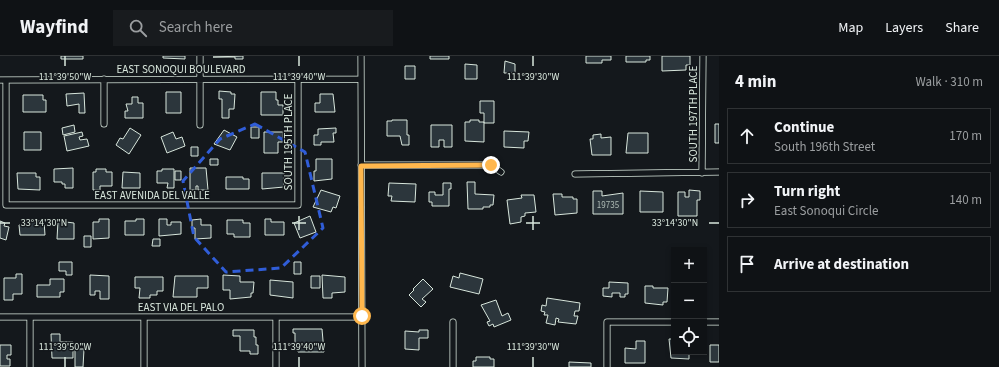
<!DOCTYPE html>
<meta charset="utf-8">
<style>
:root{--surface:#0f1215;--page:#181b1e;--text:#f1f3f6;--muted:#9b9ea0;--line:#2f3234}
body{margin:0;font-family:"Source Sans 3",sans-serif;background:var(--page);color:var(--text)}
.controls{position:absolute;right:12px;bottom:12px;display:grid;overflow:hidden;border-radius:0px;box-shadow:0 2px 6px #0003}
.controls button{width:36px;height:36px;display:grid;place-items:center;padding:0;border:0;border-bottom:1px solid var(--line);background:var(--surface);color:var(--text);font:20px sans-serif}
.stop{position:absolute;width:12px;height:12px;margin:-9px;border:3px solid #ffb74d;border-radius:50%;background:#fff}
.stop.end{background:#ffb74d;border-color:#fff;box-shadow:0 1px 4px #0008}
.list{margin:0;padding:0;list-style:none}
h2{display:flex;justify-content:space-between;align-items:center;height:52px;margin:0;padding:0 16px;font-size:17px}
h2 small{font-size:13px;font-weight:400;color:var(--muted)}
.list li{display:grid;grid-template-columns:26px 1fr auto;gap:12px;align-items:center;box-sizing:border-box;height:56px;margin:0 8px 8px;padding:0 8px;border:1px solid var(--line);border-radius:0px}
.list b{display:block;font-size:15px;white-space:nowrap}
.list p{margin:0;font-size:13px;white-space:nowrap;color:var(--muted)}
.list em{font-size:13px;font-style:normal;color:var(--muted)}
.icon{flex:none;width:22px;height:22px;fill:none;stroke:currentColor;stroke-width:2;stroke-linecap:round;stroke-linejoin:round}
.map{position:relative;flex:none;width:719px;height:311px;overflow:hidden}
header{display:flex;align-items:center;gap:24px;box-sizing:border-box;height:56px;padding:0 20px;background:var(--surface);border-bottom:1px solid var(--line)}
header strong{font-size:19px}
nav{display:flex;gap:22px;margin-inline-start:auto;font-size:14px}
.search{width:280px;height:36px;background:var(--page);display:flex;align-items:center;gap:10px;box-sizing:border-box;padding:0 14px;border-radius:0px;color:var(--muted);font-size:15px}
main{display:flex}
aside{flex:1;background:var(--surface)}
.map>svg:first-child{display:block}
.building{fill:#2c363c;stroke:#d8e6dc}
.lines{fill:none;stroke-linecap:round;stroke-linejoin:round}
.street-casing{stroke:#d8e6dc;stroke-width:7}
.street{stroke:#14181c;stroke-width:5.5}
.route{stroke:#ffb74d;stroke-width:5}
.marked{fill:none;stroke:#305dd8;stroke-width:3;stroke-dasharray:8 5;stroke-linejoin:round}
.ticks{fill:none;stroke:#d8e6dc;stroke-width:1.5}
.labels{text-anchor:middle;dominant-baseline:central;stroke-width:3;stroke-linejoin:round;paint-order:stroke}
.number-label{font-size:9px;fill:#adbab4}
.street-label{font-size:11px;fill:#d8e6dc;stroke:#14181c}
.ticks-label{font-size:10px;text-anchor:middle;fill:#d8e6dc;stroke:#14181c;stroke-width:3;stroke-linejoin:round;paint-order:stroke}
</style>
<header>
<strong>Wayfind</strong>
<div class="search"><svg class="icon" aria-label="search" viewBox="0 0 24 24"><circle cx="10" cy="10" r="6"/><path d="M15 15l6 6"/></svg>Search here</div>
<nav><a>Map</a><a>Layers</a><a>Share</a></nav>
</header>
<main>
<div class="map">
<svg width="719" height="311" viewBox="0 0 719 311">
<rect width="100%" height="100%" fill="#14181c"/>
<path class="building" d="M61,0H83V3H61Z
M163,0H185V3L163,2Z
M243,0V3H235V1H213Z
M430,0H449V3H430Z
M586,0H611V4H602V7H586Z
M626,0H650V4H646V6H626Z
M662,0H690V9H686V14L662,15Z
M505,5L515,8V17H504Z
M465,8L477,9V23H465Z
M405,10H415V23H405Z
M219,35L231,36V38H235L234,53H229V62H222V43H219Z
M166,36H181V57H166Z
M261,36H276V44H278V49H283V59H261Z
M84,37L85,57H79V48L67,50L66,38Z
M320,38H333L335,56H315V47H320Z
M23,39H43V44H46V56H23Z
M132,41H138V47H143V62H125V55H128L126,48H132Z
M480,45H494V67H484V57H480Z
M392,64H407V79H409V89H402L400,80H387V65H392Z
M470,64H479V66H484V86L465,85V66H470Z
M715,68H719V87H715Z
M74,69L75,76L63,79L62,72Z
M431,69H452V91H444V84H439V91H431Z
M251,71H259V82H251Z
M130,72L141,79L129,98L116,89L120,82L123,83Z
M336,72V77H333L334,86H321V89H314V79H318V73Z
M224,74L237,81L230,94L214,88Z
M504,75L529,76L528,85H524V92L504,91Z
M24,76H41V94H24Z
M82,76L83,80L79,81L80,84L87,83L89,90L67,95L64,80Z
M173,76L176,83L182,81L185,90L167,97L161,81Z
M264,76H283V86H278V97H264Z
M628,77H648V97H626Z
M601,78V82L611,81V99H592L590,83H593V79Z
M191,91H198V100H191Z
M210,103H218V109H210Z
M316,103H332V123L314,125V115H316Z
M73,112V132H65V128H62V126H54V113Z
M190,112H206L208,134H198V130H196V134H190Z
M96,113H106V116H112V130H100V134H93V116H96Z
M162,113H174V132H167L168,127H157V115H162Z
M175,115H181V124H175Z
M123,116L140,117V132H122Z
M17,117H36V121H40V134L18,133Z
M262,117H284V131L262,133Z
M226,121H243V123H249V133H226Z
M467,126H475V138L494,139L493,149H490V151H483V153H468Z
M389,127L416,128L415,146L391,145L392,140H388Z
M443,127H451V133H449V150H432V146H429V136H435V139H443Z
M321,134L340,140L336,152L333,151L331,156L313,151Z
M689,134L700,135V144H697V160H678V136H685V141H689Z
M593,135H602V140L623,137V158H593Z
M640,135L663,136V156H640Z
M553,138H562V141H573V143H577V157L555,159Z
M521,139H534L536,156L525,157V160L521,161V166L510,168L507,144L522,142Z
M310,160L316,176L300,182L294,167Z
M99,163H109V182L93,183V166H99Z
M136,163H144V179H125V165H136Z
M159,163H167V169H171V166H181V178L159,180Z
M201,163V169H211V182L195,183V172H192V164Z
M265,163H271V166H284V179H265Z
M227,164H243V167H250V181H234V178H227Z
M0,165L5,167L4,170L9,171L6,184L0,182Z
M25,165H44L45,179H20L19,169H25Z
M58,165L74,167V183H57Z
M84,180H91V191H84Z
M153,183H160V190H152Z
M59,206H72V219H66V215H59Z
M294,206H301V218H294Z
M460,217L483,223L479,238L450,231L453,220L459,222Z
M16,218H22V238H13V244H4V222H16Z
M90,219L109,220V243H100V235H95V239H90Z
M223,219L240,220V226H254L253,237H251V241L230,243V234H223Z
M322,219L345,221V236L332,237V242H323Z
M175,220H208V232H197V241H173Z
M311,220H320V232H311Z
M135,221H163V235H157V239H150V242H139L140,232H135Z
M50,223H64V236H60V241H37V229H50Z
M423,223L433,233L422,243L426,246L421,251L409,239L414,234L413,233Z
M270,224L293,226V242L270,239Z
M609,226L628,227V238H625V241H620V237H612V241L603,240V232H609Z
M645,230H653V232H668L667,246H663V249L645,247Z
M547,242L580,247L579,255H575L574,260H578L576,268L558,266L559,263L556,262L555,269L546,267L548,259H544L545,256L541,255L542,249L546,250Z
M496,244L502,260L508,257L511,264L494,271L493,268L489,270L487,266L490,265L481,249Z
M293,273H322L324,296H298V289H295V277H293Z
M233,274H254V281H256V289H258V298H250V295H240V280H233Z
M419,274H428V282H419V294L405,293V275L419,276Z
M51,278H60V286H73V302H52Z
M669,283H674V296H689V303L671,302Z
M636,285H645V307H625V292L636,293Z
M0,289H11V299H7V303H10V310H0Z
M710,289H719V306H710Z
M75,293H84L83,311H75Z
M476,301H490V303H494V311H473V305H476Z
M569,306L591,307V311H569Z"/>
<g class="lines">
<defs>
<path id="street" d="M200,0V69
M361,0L362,311
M0,24L361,23
M6,24V149H298V23
M104,68V23
M361,109H491L501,116
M702,117L703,0
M575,118L719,116
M0,261H361
M144,261V311
M704,266H719
M30,311V261
M276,311V261
M453,311V266
M607,311V266H674"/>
</defs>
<use href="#street" class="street-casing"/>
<use href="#street" class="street"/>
</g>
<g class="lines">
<path class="route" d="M362,260L361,110L491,109"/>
</g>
<path class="marked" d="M255,68L305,96L323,172L281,212L226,216L194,181L183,125L220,83Z"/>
<path class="ticks" d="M65,0V10M299,0V10M533,0V10M299,160V174M533,160V174M0,167H10M292,167H306M526,167H540M709,167H719M65,301V311M299,301V311M533,301V311"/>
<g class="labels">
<g class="number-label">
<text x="608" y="149">19735</text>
</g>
<g class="street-label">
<text x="181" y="13">EAST SONOQUI BOULEVARD</text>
<text transform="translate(693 58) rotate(-90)">SOUTH 197TH PLACE</text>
<text transform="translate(288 86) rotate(-90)">SOUTH 195TH PLACE</text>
<text x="152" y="139">EAST AVENIDA DEL VALLE</text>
<text x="181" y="251">EAST VIA DEL PALO</text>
</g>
</g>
<g class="ticks-label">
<text x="65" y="24">111°39'50"W</text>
<text x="299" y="24">111°39'40"W</text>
<text x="533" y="24">111°39'30"W</text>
<text x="44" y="170">33°14'30"N</text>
<text x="675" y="170">33°14'30"N</text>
<text x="65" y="294">111°39'50"W</text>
<text x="299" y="294">111°39'40"W</text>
<text x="533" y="294">111°39'30"W</text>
</g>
</svg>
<div class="controls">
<button>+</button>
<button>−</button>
<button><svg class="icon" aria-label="locate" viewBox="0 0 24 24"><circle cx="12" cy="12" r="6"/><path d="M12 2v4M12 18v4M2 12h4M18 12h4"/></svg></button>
</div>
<div class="stop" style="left:362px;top:260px"></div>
<div class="stop end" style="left:491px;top:109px"></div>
</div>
<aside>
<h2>4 min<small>Walk · 310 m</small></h2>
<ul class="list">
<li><svg class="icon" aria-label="ahead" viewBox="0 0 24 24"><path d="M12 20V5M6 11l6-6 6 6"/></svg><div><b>Continue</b><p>South 196th Street</p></div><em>170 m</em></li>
<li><svg class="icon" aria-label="right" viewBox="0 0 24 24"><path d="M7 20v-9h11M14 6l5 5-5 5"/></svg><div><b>Turn right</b><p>East Sonoqui Circle</p></div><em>140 m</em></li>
<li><svg class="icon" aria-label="arrive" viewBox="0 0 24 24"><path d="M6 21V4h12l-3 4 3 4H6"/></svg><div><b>Arrive at destination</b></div></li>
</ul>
</aside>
</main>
